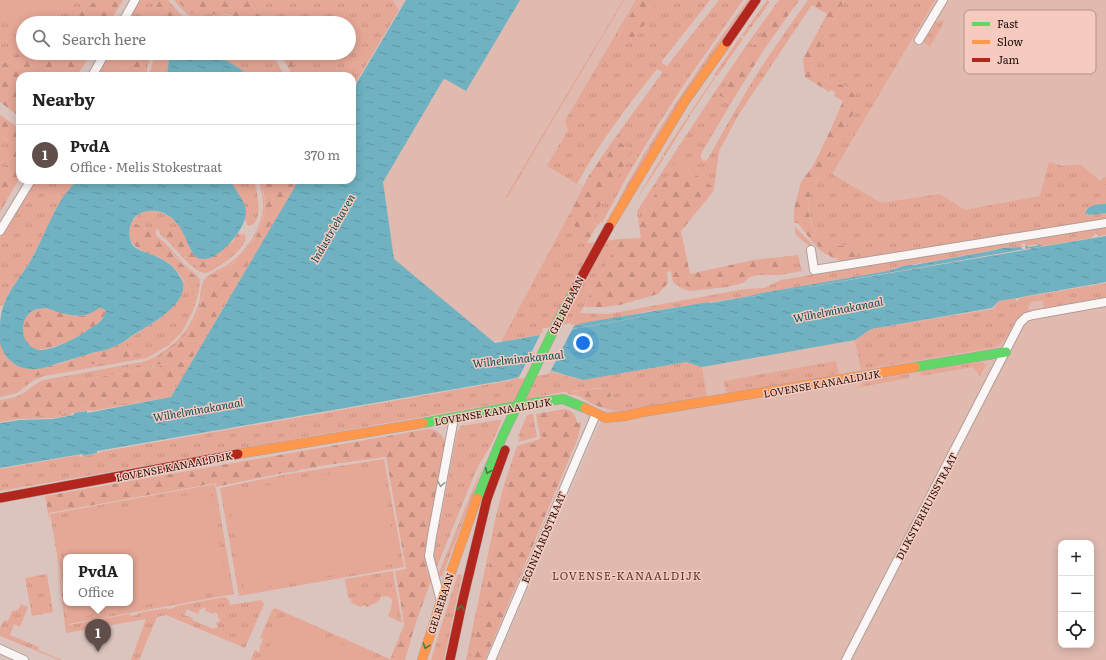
<!DOCTYPE html>
<meta charset="utf-8">
<style>
:root{--surface:#fff;--page:#f2f2f2;--text:#222;--muted:#767676;--line:#e0e0e0;--accent:#5f4e49}
body{margin:0;font-family:Literata,serif;background:var(--page);color:var(--text)}
.controls{position:absolute;right:12px;bottom:12px;display:grid;overflow:hidden;border-radius:8px;box-shadow:0 2px 10px #0003}
.controls button{width:36px;height:36px;display:grid;place-items:center;padding:0;border:0;border-bottom:1px solid var(--line);background:var(--surface);color:var(--text);font:20px sans-serif}
.you{position:absolute;left:583px;top:343px;width:14px;height:14px;margin:-10px;border:3px solid #fff;border-radius:50%;background:#1a73e8;box-shadow:0 0 0 6px #1a73e833}
.badge{display:grid;place-items:center;width:26px;height:26px;border-radius:50%;background:var(--accent);color:#fff;font-size:13px;font-weight:700}
.pin{position:absolute;translate:-50% -33px;filter:drop-shadow(0 1px 2px #0008)}
.pin::after{content:'';position:absolute;top:21px;width:14px;height:12px;background:inherit;clip-path:polygon(0 0,100% 0,50% 100%)}
.popup{position:absolute;left:63px;top:554px;width:70px;height:52px;box-sizing:border-box;display:grid;place-content:center;border-radius:8px;background:var(--surface);filter:drop-shadow(0 1px 3px #0005);font-size:13px;white-space:nowrap;color:var(--muted)}
.popup b{font-size:15px;color:var(--text)}
.popup::after{content:'';position:absolute;left:50%;top:100%;margin-left:-8px;border:8px solid transparent;border-top-color:var(--surface)}
.list{margin:0;padding:0;list-style:none}
h2{display:flex;justify-content:space-between;align-items:center;height:52px;margin:0;padding:0 16px;font-size:17px}
h2 small{font-size:13px;font-weight:400;color:var(--muted)}
.list li{display:grid;grid-template-columns:26px 1fr auto;gap:12px;align-items:center;box-sizing:border-box;height:60px;padding:0 16px;border-top:1px solid var(--line)}
.list b{display:block;font-size:15px;white-space:nowrap}
.list p{margin:0;font-size:13px;white-space:nowrap;color:var(--muted)}
.list em{font-size:13px;font-style:normal;color:var(--muted)}
.icon{flex:none;width:22px;height:22px;fill:none;stroke:currentColor;stroke-width:2;stroke-linecap:round;stroke-linejoin:round}
.map{position:relative;flex:none;width:1106px;height:660px;overflow:hidden}
.search{position:absolute;background:var(--surface);box-shadow:0 2px 10px #0003;left:16px;top:16px;width:340px;height:44px;display:flex;align-items:center;gap:10px;box-sizing:border-box;padding:0 14px;border-radius:22px;color:var(--muted);font-size:15px}
.panel{position:absolute;background:var(--surface);box-shadow:0 2px 10px #0003;left:16px;top:72px;width:340px;height:112px;border-radius:12px}
.map>svg:first-child{display:block}
.built{fill:#e0b9af;fill-rule:evenodd}
.grass{fill:url(#grass-tufts);fill-rule:evenodd}
.forest{fill:url(#forest-firs)}
.pitch{fill:#e5a796}
.water{fill:url(#water-ripples);fill-rule:evenodd}
.pier{fill:#dcc4be}
.lines{fill:none;stroke-linecap:round;stroke-linejoin:round}
.street-casing{stroke:#b09e99;stroke-width:10}
.fast-casing{stroke:#b09e99;stroke-width:10}
.slow-casing{stroke:#b09e99;stroke-width:10}
.jam-casing{stroke:#b09e99;stroke-width:10}
.street{stroke:#faf6f5;stroke-width:8}
.fast{stroke:#63d668;stroke-width:9}
.slow{stroke:#ff974d;stroke-width:9}
.jam{stroke:#b3261e;stroke-width:9}
.fast-bridge-casing{stroke:#b09e99;stroke-width:10;stroke-linecap:butt}
.jam-bridge-casing{stroke:#b09e99;stroke-width:10;stroke-linecap:butt}
.fast-bridge{stroke:#63d668;stroke-width:9}
.jam-bridge{stroke:#b3261e;stroke-width:9}
.oneway{stroke:#437c3e}
.oneway2{stroke:#a19997}
.labels{text-anchor:middle;dominant-baseline:central;stroke-width:3;stroke-linejoin:round;paint-order:stroke}
.street-label{font-size:10px;fill:#1c0e0a;stroke:#f6cabe}
.water-label{font-size:11px;font-style:italic;fill:#0f4c59;stroke:#f6cabe}
.neighbourhood-label{font-size:11px;letter-spacing:1px;fill:#5b382e;stroke:#f6cabe}
.key{fill:#f6cabe;stroke:#b59288;stroke-width:1}
.key-label{font-size:11px;fill:#1c0e0a}
</style>
<div class="map">
<svg width="1106" height="660" viewBox="0 0 1106 660">
<defs>
<pattern id="grass-tufts" width="24" height="20" patternUnits="userSpaceOnUse"><rect width="24" height="20" fill="#e5a796"/><path d="M3 7l-1-3M5 7V3M7 7l1-3M15 17l-1-3M17 17v-4M19 17l1-3" fill="none" stroke="#c48f80"/></pattern>
<pattern id="forest-firs" width="22" height="20" patternUnits="userSpaceOnUse"><rect width="22" height="20" fill="#e5a796"/><path d="M5 1l3.5 6h-7zM16 11l3.5 6h-7z" fill="#c48f80"/></pattern>
<pattern id="water-ripples" width="26" height="14" patternUnits="userSpaceOnUse"><rect width="26" height="14" fill="#70b2c1"/><path d="M2 4q2-2 4 0t4 0M15 11q2-2 4 0t4 0" fill="none" stroke="#6098a4"/></pattern>
</defs>
<rect width="100%" height="100%" fill="#dcc4be"/>
<path class="built" d="M390,0H413L403,18Z
M506,0H637L571,129L549,166L585,187L503,339L492,342L376,259L372,178L440,67Z
M923,0H1106V189L964,212L881,205L829,175Z
M1106,288V660H497L618,381L990,310ZM1061,543H1091V645H1061Z"/>
<path class="grass" d="M0,0H97L64,23H23V51L0,66Z
M140,0H160L147,23H127Z
M165,0H168L183,17L184,23H181L182,20Z
M174,0H177C181,4 185,11 191,13C196,15 201,14 207,14C222,13 233,15 246,23C239,23 232,17 225,16C213,14 195,22 185,12C181,9 178,4 174,0Z
M248,0H392L399,10L352,89V76H302L286,53H349V23H264Z
M623,0H624L507,198H505Z
M636,0H639L617,37L626,43C643,32 648,15 659,0H710L662,61V63L667,66L719,0H743L683,86L656,128L626,178L602,223L600,222L599,225L592,222L593,218L632,150L614,139L662,73L661,71L657,69C628,105 599,143 577,184L547,166L568,130L565,121L566,119Z
M748,0H752L616,205C653,133 700,65 748,0Z
M767,0L770,2L744,37L742,35Z
M779,0H787L751,49L719,95L731,103L701,154V158L704,161L707,160L709,157C726,126 743,96 762,66C777,44 792,22 808,0H815L739,114L719,151L714,188L697,177L678,161L645,210L641,220L638,219L637,211C683,140 729,68 779,0Z
M844,0H935L832,174L881,203L940,194L965,210L1040,196L1049,162L1063,166L1081,164V165L1100,181L1103,178L1106,177V204C1099,204 1090,205 1085,210L1087,215H1089L1106,213V220L846,263C829,257 821,253 810,239L821,248L836,259L854,258L857,255L854,244C839,246 830,248 818,235C811,226 807,212 809,200C811,190 817,182 821,172C834,148 847,124 861,100L854,96L847,87L834,81L832,84C824,79 809,73 811,62L830,28Z
M217,20L232,23H195L204,21Z
M945,20L930,47L924,42L935,22Z
M740,37L743,39L717,76L714,75Z
M109,53H129L116,76H95Z
M151,53H154L148,64L146,76H143L146,62Z
M158,53H176L173,55L167,76H149L153,61Z
M214,53H270L277,62L285,76H249L242,70Z
M713,77L715,78L691,114L690,113L713,79Z
M688,114L690,116L665,156L663,154L686,119L689,117L687,116Z
M0,136L18,147L0,177Z
M662,156L664,158L636,200L655,168L661,159Z
M34,180H77L67,192L61,200L31,260L8,294L4,304L0,307V238Z
M231,180H254C257,191 265,224 248,226V225L246,223L247,222L245,220C248,200 236,197 231,180Z
M259,180H261C266,205 267,217 254,239C249,248 243,256 234,262C226,269 214,273 206,281C205,287 204,293 202,299C194,329 181,346 153,361C148,364 142,366 136,369L192,358L296,180H299L171,397L91,411L90,410L71,413V415L52,418L17,419L0,422V420C6,419 12,417 19,417C33,415 48,417 62,413C72,411 82,405 92,408L167,396L179,379L190,360C150,368 109,376 68,382L67,379L38,385L20,397L13,400L0,402V400C7,399 15,398 22,394C30,389 35,383 44,380L142,362C150,360 157,356 164,351C182,339 192,324 199,303C201,296 200,287 204,280C207,275 222,268 227,265C245,253 260,232 263,210C264,200 261,190 259,180Z
M147,211C162,210 174,217 182,229H161V233L169,240L185,258L244,239L242,235L244,233L246,239C241,250 231,259 220,265C216,268 210,273 204,273C191,271 171,242 160,234L159,230L156,229V235L166,244L184,264L196,274L200,280L199,291L193,311L182,332L169,345L147,358L44,376L34,380L17,393L0,397V395L17,391L37,376L93,364L118,360L133,356L124,342C140,330 186,308 183,284C182,279 178,274 175,270L195,296V275L147,229L132,222C136,216 140,213 147,211Z
M571,211L574,225L587,243L620,239L580,313L608,314L745,289L764,288L781,280L1106,226V235L1099,236L1097,234H1095L1091,238L1043,246L1039,244L1025,246V243L1021,244L1022,247L1002,248L997,250L996,249V250L921,263L920,260V263L904,266L898,268L888,271L757,294L750,296L644,312C620,318 596,320 573,326L570,323L546,328H543L542,332L544,334L501,342Z
M795,227L813,245L809,246L795,234Z
M798,255L802,271L779,275H758L749,277L743,283L727,287L690,291L683,289L673,282L672,278L740,280L747,275L779,270L781,257Z
M1106,283V297L1044,308L1043,300L1031,302L1028,307L1029,311C1010,316 1013,339 996,347L861,370L855,340L871,329L993,309L999,301L1016,298V301L1019,300V298Z
M836,361L839,374L726,394L724,381Z
M686,362L702,367L707,397L632,410L620,412L599,407L575,395L567,394V392H564L541,396V398L503,405L502,403L209,454V457L202,458L201,456L0,491V469L80,455V457L99,453L100,452L513,380V378L552,372L582,380ZM597,388H607C613,394 611,402 608,409L594,405L572,393L574,391Z
M982,362L986,365L980,376L973,367L921,376L920,371Z
M909,374L910,378L854,388L860,386L863,381Z
M533,414L537,437L518,442L520,437L518,436L527,415Z
M497,420H502L491,445L479,465L473,478L436,569L434,561V553L457,432L461,426Z
M543,430L544,432L542,433L543,441L519,448L502,503L482,599L489,571H490V572L471,660H466L496,516L504,485L517,446L540,439L539,431Z
M489,456L479,477L454,546L451,550H452L442,577L438,575L477,479Z
M384,459L404,567L239,596L220,488L283,475Z
M215,484L234,594L69,624L50,514ZM66,557H130V603H66Z
M50,524L69,625L129,614L131,616L137,615L138,613L166,608L168,609L174,608L176,606L225,597L229,600L230,605L249,602L250,603V602L261,600L264,604L245,648L166,615L157,617L139,660H131L146,619L66,633L58,568ZM203,607L206,609L205,611L214,614L215,612L218,614V618L220,619L219,622H217L216,624L218,625L217,628H214V629L192,620L193,618L184,615L187,609L198,614L200,609H202Z
M393,571L394,577H393V578H394L402,623L388,616C392,608 397,593 381,597L378,602L367,607L364,605L360,607L350,602L353,600L348,598L345,579Z
M47,574L53,612L32,616L25,578Z
M458,574L462,575L444,660H431L440,630Z
M399,594L405,625L390,660H251L255,650L259,652L260,649L259,648L263,639L260,638L272,610L275,608L390,659L404,625Z
M21,604L28,607L20,627L14,624L10,635L39,647L38,650L62,660H59L0,636V628L4,620L8,621L12,611L18,610Z"/>
<path class="forest" d="M97,0H123L109,23H64Z
M160,0H165L182,20L181,23H147Z
M177,0H248L264,23H246L239,18L227,14H216L198,15L191,13L187,11Z
M639,0H659L641,30L627,43L617,38Z
M787,0H799L765,48L731,103L719,95L751,49Z
M815,0H844L830,28L811,62C809,73 824,79 831,84L834,81C841,85 851,87 854,96L861,100C847,124 834,148 821,172C817,182 811,190 809,200C807,212 810,226 818,235C829,247 839,247 854,244L857,255L856,258L840,259L832,257L810,239L798,223H794V209L801,182L813,166L831,129L843,101L834,96L835,92L831,90L829,92L805,77L803,59L827,14L811,5Z
M23,51V53H91L77,76H20V117L0,102V66Z
M129,53H151L146,62L143,76H116Z
M279,53H286L302,76H293L288,67Z
M0,115L20,129V177L0,212V177L18,147L0,136Z
M614,139L633,150L593,218L592,222L597,225L587,243L579,236L574,225L571,211L588,177Z
M678,160L682,165L714,188L713,192L681,231L690,274L753,260L781,257L779,270L747,275L740,280L716,286L689,287L678,282L675,277L672,278L671,271L667,272L668,283L658,294L620,305L604,307H586L584,306L620,239L641,238L638,219L641,220L645,210Z
M261,180H296L192,358L136,369V366C147,364 155,360 165,354C186,340 197,321 203,296C205,291 205,286 206,281C213,274 224,270 232,264C247,253 262,232 264,214C266,202 264,191 261,180Z
M132,222L147,229H155V235C163,243 170,251 177,259C184,266 192,272 198,279L195,296C187,286 180,273 170,264C156,251 118,252 132,222Z
M161,229H182L191,251L195,256H214L217,255L233,241L238,233L242,235L244,239C238,251 218,271 204,271C186,262 176,246 161,233Z
M46,308C58,312 79,320 91,313C94,312 96,310 99,308L104,309L106,311C105,314 104,317 102,319C92,331 48,355 33,348C19,341 20,320 31,312C36,308 41,309 46,308Z
M0,340C8,385 55,365 83,356C97,352 111,349 124,342L133,357L118,360L93,364L37,376L17,391L0,395Z
M191,360L179,379L167,396L92,408C82,405 72,411 62,413C51,416 39,416 28,416C18,417 9,418 0,420V402L13,400L20,397L37,385L67,379L68,382C109,376 150,368 191,360Z
M607,388C613,394 611,402 608,409L594,405L581,397L572,393L573,392L582,390Z
M564,409C572,410 576,415 577,423L581,422L580,429L577,440L485,660H471L490,572V571H489L475,633L502,503L519,448L543,441L542,433L544,432L543,430L539,431L536,414Z
M428,429C437,429 442,434 446,443L426,559V568L431,581L416,622L405,660H390L405,625L395,571L406,569L386,457L319,466L318,467L299,470V471L284,473H283L220,486L216,487V483L49,513L50,524L45,496Z"/>
<path class="pitch" d="M0,0H80L46,23H5L0,22Z
M380,465L398,563L245,591L227,493Z
M210,491L228,590L75,618L72,603H130V557H66V567L57,519Z
M282,618L378,660H263Z"/>
<path class="water" d="M406,0H520L466,91L445,79L443,80L383,182L394,259L495,343L714,304L572,329L573,326L588,322L709,302L710,303L750,296L757,294L888,271C897,269 905,264 914,265L996,250L1002,248L1021,247L1022,249H1026L1025,246H1028V247L1036,246L1039,244L1043,246L1033,248H1034L1106,236V282L999,301L992,308L871,329L855,340L702,367L686,362L583,380L552,371L513,378V379L97,451V453L83,456L82,454L0,468V423L20,420L52,419L74,415V413L87,411V413L171,397L299,180H352V91ZM1031,248V249L716,303Z
M176,53H214L242,70L249,76H167L169,60Z
M77,180H231C234,191 246,200 246,212C247,228 216,266 198,258C192,255 191,249 188,244C182,228 174,214 156,211C149,210 142,211 136,216C128,224 126,241 136,248C139,250 142,251 145,252C158,257 169,261 177,272C179,276 182,279 183,283C187,305 148,326 133,335C127,339 122,344 115,346C108,350 100,351 92,353C76,358 59,363 43,368C22,372 6,364 0,343C0,338 0,333 0,328C0,319 1,312 4,304C10,288 23,274 31,260C42,240 50,219 61,200L67,192ZM46,308C59,312 78,320 91,313C94,312 96,310 99,308L104,309L106,311C104,322 93,326 85,332C74,339 55,349 42,350C21,350 16,319 34,310C38,308 42,309 46,308Z
M1106,204V213L1089,215L1085,213C1088,204 1098,204 1106,204Z"/>
<path class="pier" d="M575,324L549,374L518,379L541,333L570,328L572,325Z"/>
<g class="lines">
<defs>
<path id="street" d="M122,23L135,0
M919,40L943,0
M92,76L105,53
M0,231L31,180
M811,250L814,270L1106,223
M441,601L429,556L432,536L454,418
M0,649L24,660
M491,660L596,414
M846,660L1020,323L1026,317L1033,315L1106,302"/>
<path id="fast" d="M915,367L1006,352
M423,423L533,403L563,399L585,408
M477,498L503,435"/>
<path id="slow" d="M609,227L685,101L727,42
M585,408L606,418L626,416L643,412L915,367
M238,454L423,423
M422,660L441,601L477,498"/>
<path id="jam" d="M727,42L756,0
M0,498L238,454
M450,660L463,599L487,499L505,450"/>
</defs>
<use href="#street" class="street-casing"/>
<use href="#fast" class="fast-casing"/>
<use href="#slow" class="slow-casing"/>
<use href="#jam" class="jam-casing"/>
<use href="#street" class="street"/>
<use href="#fast" class="fast"/>
<use href="#slow" class="slow"/>
<use href="#jam" class="jam"/>
<defs>
<path id="fast-bridge" d="M503,435L559,319L575,289"/>
<path id="jam-bridge" d="M575,289L609,227"/>
</defs>
<use href="#fast-bridge" class="fast-bridge-casing"/>
<use href="#jam-bridge" class="jam-bridge-casing"/>
<use href="#fast-bridge" class="fast-bridge"/>
<use href="#jam-bridge" class="jam-bridge"/>
</g>
<defs><path id="oneway-chevron" d="M-2-3.5L2.5 0L-2 3.5" fill="none" stroke-width="1.6" stroke-linecap="round" stroke-linejoin="round"/></defs>
<g class="oneway">
<use href="#oneway-chevron" transform="translate(488 471) rotate(113)"/>
<use href="#oneway-chevron" transform="translate(461 608) rotate(-79)"/>
<use href="#oneway-chevron" transform="translate(426 646) rotate(108)"/>
</g>
<use class="oneway2" href="#oneway-chevron" transform="translate(441 484) rotate(100)"/>
<g class="labels">
<g class="street-label">
<text transform="translate(566 305) rotate(-63)">GELREBAAN</text>
<text transform="translate(822 383) rotate(-10)">LOVENSE KANAALDIJK</text>
<text transform="translate(493 411) rotate(-10)">LOVENSE KANAALDIJK</text>
<text transform="translate(174 466) rotate(-11)">LOVENSE KANAALDIJK</text>
<text transform="translate(926 506) rotate(-62)">DIJKSTERHUISSTRAAT</text>
<text transform="translate(543 537) rotate(-67)">EGINHARDSTRAAT</text>
<text transform="translate(440 603) rotate(-72)">GELREBAAN</text>
</g>
<g class="water-label">
<text transform="translate(332 228) rotate(-60)">Industriehaven</text>
<text transform="translate(838 309) rotate(-11)">Wilhelminakanaal</text>
<text transform="translate(518 358) rotate(-6)">Wilhelminakanaal</text>
<text transform="translate(198 409) rotate(-10)">Wilhelminakanaal</text>
</g>
<g class="neighbourhood-label">
<text x="627" y="575">LOVENSE-KANAALDIJK</text>
</g>
</g>
<rect x="964" y="10" width="132" height="64" rx="6" class="key"/>
<rect x="972" y="22" width="18" height="4" fill="#63d668"/>
<rect x="972" y="40" width="18" height="4" fill="#ff974d"/>
<rect x="972" y="58" width="18" height="4" fill="#b3261e"/>
<g class="key-label">
<text x="997" y="28">Fast</text>
<text x="997" y="46">Slow</text>
<text x="997" y="64">Jam</text>
</g>
</svg>
<div class="controls">
<button>+</button>
<button>−</button>
<button><svg class="icon" aria-label="locate" viewBox="0 0 24 24"><circle cx="12" cy="12" r="6"/><path d="M12 2v4M12 18v4M2 12h4M18 12h4"/></svg></button>
</div>
<div class="you"></div>
<div class="pin badge" style="left:98px;top:652px">1</div>
<div class="popup"><b>PvdA</b>Office</div>
<div class="search"><svg class="icon" aria-label="search" viewBox="0 0 24 24"><circle cx="10" cy="10" r="6"/><path d="M15 15l6 6"/></svg>Search here</div>
<section class="panel">
<h2>Nearby<small></small></h2>
<ul class="list">
<li><span class="badge">1</span><div><b>PvdA</b><p>Office · Melis Stokestraat</p></div><em>370 m</em></li>
</ul>
</section>
</div>
